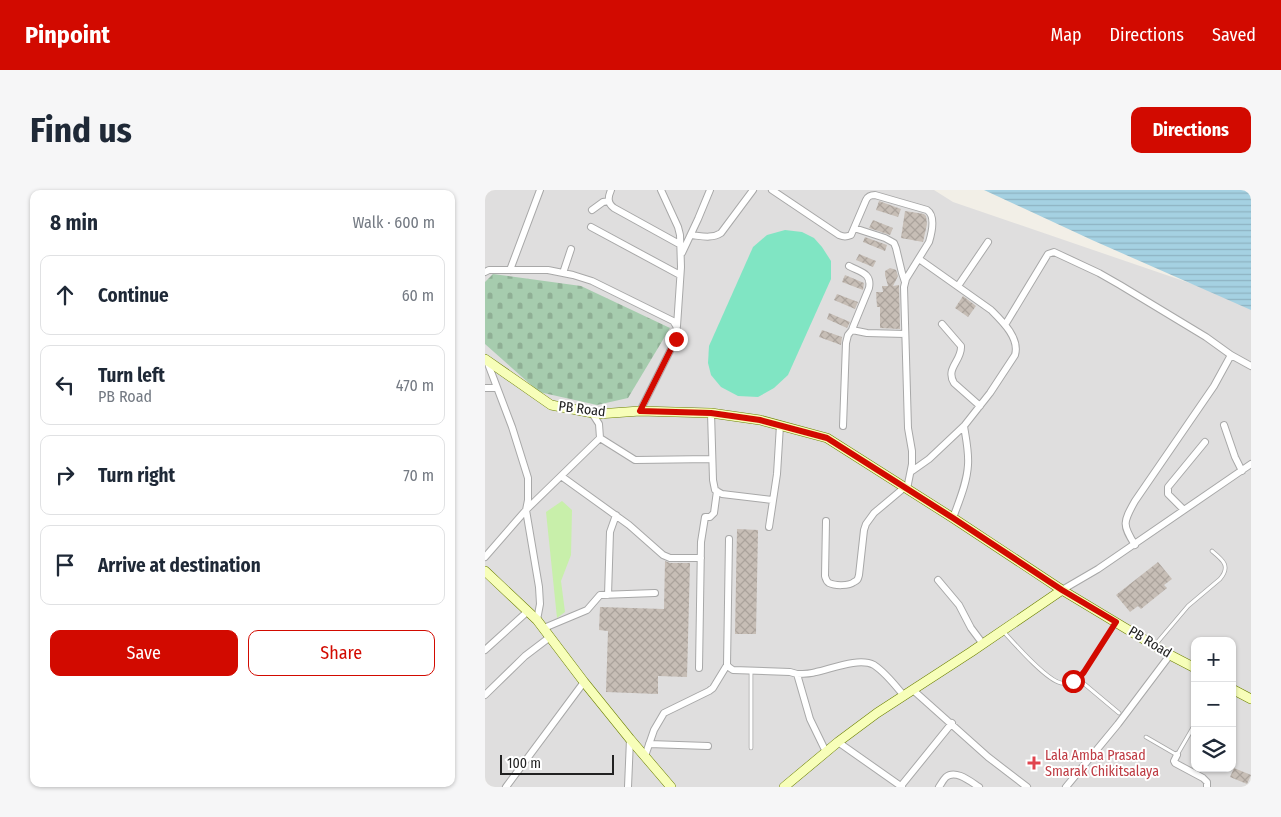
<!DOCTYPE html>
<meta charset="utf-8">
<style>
:root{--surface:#fff;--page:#f6f6f7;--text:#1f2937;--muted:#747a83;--line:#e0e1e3;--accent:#d20a00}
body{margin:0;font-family:"Fira Sans Condensed",sans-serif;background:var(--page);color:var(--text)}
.controls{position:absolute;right:15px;bottom:15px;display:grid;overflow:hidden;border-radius:10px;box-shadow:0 1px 4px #0004}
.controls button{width:45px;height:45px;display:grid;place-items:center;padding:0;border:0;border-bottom:1px solid var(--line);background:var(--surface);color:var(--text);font:25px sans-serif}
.scale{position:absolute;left:15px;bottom:12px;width:114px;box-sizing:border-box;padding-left:5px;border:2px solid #212121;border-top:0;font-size:14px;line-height:18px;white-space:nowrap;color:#212121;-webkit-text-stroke:4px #fff;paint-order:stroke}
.stop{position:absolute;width:15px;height:15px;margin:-11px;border:4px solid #d20a00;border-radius:50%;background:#fff}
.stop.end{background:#d20a00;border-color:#fff;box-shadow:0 1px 5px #0008}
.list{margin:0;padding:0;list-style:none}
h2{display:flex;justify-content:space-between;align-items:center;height:65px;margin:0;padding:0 20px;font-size:21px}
h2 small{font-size:16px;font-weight:400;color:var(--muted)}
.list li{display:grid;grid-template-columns:32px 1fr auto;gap:15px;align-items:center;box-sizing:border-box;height:80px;margin:0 10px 10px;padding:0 10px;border:1px solid var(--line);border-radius:10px}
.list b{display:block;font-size:19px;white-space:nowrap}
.list p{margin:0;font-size:16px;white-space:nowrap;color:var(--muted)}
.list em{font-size:16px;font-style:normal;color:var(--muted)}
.actions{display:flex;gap:10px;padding:15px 20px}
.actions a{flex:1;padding:11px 0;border:1px solid var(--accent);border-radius:10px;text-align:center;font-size:18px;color:var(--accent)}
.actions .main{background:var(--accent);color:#fff}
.icon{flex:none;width:28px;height:28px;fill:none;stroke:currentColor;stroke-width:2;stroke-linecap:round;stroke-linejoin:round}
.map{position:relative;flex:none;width:766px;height:597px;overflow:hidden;border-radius:10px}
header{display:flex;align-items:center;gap:30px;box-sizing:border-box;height:70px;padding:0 25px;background:var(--accent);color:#fff}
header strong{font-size:24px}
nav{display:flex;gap:28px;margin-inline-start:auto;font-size:18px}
.intro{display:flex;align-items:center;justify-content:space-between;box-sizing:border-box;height:120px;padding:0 30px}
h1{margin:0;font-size:35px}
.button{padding:12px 22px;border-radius:10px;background:var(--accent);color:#fff;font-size:18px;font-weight:700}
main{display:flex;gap:30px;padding:0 30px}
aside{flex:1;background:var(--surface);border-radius:10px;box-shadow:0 1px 4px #0004}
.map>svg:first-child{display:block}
.residential{fill:#dfdede;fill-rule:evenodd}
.grass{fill:#c8efaa}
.cemetery{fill:url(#cemetery-stones)}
.pitch{fill:#80e5c3}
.water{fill:url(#water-rules)}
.building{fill:url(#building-cross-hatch)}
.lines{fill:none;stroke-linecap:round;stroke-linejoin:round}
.lane-casing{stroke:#a8a8a8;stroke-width:4.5}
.street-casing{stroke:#a8a8a8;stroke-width:8}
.secondary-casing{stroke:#6c8000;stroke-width:10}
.lane{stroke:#fff;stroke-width:3}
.street{stroke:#fff;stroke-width:6}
.secondary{stroke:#f7feb9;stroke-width:9}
.route{stroke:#d20a00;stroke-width:6}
.health-dot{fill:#e0444e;stroke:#fff;stroke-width:2}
.labels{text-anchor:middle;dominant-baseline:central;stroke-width:4;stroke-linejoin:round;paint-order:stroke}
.street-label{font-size:14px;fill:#212121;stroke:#fff}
.health-label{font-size:14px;fill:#be3a42;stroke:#fff;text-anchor:start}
</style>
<header>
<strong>Pinpoint</strong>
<nav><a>Map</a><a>Directions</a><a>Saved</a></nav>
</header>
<div class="intro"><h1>Find us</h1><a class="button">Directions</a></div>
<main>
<aside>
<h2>8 min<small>Walk · 600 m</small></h2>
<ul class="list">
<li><svg class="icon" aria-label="ahead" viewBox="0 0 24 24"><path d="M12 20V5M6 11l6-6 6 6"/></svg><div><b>Continue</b></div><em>60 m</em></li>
<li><svg class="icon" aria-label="left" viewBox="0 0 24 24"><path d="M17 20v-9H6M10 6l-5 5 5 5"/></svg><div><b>Turn left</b><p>PB Road</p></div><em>470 m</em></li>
<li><svg class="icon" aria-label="right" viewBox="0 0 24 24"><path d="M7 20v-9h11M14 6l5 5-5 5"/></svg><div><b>Turn right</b></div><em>70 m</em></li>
<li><svg class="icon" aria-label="arrive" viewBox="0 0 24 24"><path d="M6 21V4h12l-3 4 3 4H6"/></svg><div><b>Arrive at destination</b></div></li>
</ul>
<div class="actions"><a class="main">Save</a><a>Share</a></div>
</aside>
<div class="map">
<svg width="766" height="597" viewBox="0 0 766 597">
<defs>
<pattern id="cemetery-stones" width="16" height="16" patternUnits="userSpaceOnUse" patternTransform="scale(1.25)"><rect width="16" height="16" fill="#a6ccae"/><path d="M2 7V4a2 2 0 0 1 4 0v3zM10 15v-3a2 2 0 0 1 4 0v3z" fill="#8faf95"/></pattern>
<pattern id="water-rules" width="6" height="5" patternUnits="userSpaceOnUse" patternTransform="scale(1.25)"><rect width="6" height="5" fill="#a5d1e2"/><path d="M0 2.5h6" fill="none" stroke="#8eb3c2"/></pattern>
<pattern id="building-cross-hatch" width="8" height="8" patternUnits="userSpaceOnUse" patternTransform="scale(1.25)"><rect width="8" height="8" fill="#c7beb6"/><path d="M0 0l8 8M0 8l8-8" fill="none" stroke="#aba39c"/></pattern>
</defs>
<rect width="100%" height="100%" fill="#f2efe7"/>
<path class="residential" d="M0,0H449L468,12L766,114V597H0ZM710,451H747V578H710Z"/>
<path class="grass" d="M77,311L87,320L86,365L76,391L80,422L72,428L61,322Z"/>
<path class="cemetery" d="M8,84L96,96L185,138L143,208L112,215L54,202L0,154V92Z"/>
<path class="pitch" d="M300,40L317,42L329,48L337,57L346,71V89L303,185L289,198L273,207L253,206L236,197L226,185L223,173L224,156L268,57L282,45Z"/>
<path class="water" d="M499,0H766V120L607,50Z"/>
<path class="building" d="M394,11L416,19L413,27L391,20Z
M420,21L439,24L441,26L442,34L438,52L416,48Z
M388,30L408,38L405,45L384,38Z
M380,47L402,55L400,61L378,52Z
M374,64L391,71L388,77L371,70Z
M405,78L411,80L413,86L408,96L414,95L415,139L395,138V117H392L391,102H398L397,96H403L400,85V81Z
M360,85L379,93L378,100L357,92Z
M352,104L373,112L370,119L349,110Z
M478,106L491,116L483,127L470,118Z
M344,123L365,132L362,138L342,129Z
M337,140L357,147L356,155L334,147Z
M252,339L273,340L271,444H250Z
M180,371L185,373H205L202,487L173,486V504L121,502L123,441L114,440L115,417L179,419Z
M673,372L687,389L679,395L682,398L656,419L653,416L645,422L631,405Z
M749,578L766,585L762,594L745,587Z"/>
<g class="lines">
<defs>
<path id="lane" d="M518,441C529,453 561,490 576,493C585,495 593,489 599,482L631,433
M670,455L703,416L735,389C746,376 738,370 727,361
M266,481V558
M589,491L597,492L634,523
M661,547L692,565L710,534"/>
<path id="street" d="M126,0C123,7 122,13 129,18L196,55
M176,0L193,37L195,45L196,77L192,136
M287,0L354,45C359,47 361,47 366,45L381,10C383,6 385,5 390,5L442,20C451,26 447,42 444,52L421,89L419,97L423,238L427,261V274L422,299
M107,20L118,12L124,11
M106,37L195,85
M369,38L400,48L409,53L411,58L417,83L420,92
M206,45C216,46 227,49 236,43L268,0
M197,63L213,29L225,0
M364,76C375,82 387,83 384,98L368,137L367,140L382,143L420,144
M25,80L55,0
M0,82L4,80H63L88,85L107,91L188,131C193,137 193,142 191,149L155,221
M78,83L86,59
M473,96L503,52
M457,134L476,156C477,171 460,178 469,193L495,216
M520,135L563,64L569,62L614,83L635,95L721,147L746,165L766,176
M2,171L27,237L43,288V310L41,320L54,397L55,414L52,430
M0,198H12
M226,223L228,290L230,300L237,304L287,310
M739,235L750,267L757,281
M358,236L361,153L363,145L367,140
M115,248L150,270L227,269
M427,281L444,269L479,236L505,203L530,165C535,148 517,131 506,120L434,69
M76,286L144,335L178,365L185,368H216
M699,320L683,304V297L720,252
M468,328C474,311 482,293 483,275C484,262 481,249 479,236
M341,331L340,386C341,389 341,391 344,393C350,396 364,396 369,392C373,390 373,389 374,385L379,340L381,334L389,323L420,297
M284,337L292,284L295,235
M650,355C637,335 638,332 650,311L729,196L746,165
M0,367L41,320L115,248L114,234L107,223
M453,390L474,415L486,438L498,454
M577,400L613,379L766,274
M123,405L125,342L131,325
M59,438L102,420L115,405L170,403
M0,460L43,421
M242,475L245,478L248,480L305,482L312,484L325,529L341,562
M214,478L216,352L220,327H225L229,323L232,301
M312,484C318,484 325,484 331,482C346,479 374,467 389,475C401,483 410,495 419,506
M428,500L503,567L542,597
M0,505L40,466L65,447
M353,552L417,597
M164,554L223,556
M692,565L689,571L690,573L718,588L722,592V597
M160,566L169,540L179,523L224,501L228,498L242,475L244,349
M416,596L467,533
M21,597L99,492
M143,597L145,549
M454,597C456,594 458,590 461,587C471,579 486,592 494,597
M581,597L633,534L685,465"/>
<path id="secondary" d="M0,169L66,215L113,224L155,221L226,223L275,230L342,248L468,328L577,400L685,465L710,478
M0,381L52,430L99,492L145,549L186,597
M747,499L766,509
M299,597L353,552L392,523L486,462L577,400"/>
</defs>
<use href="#lane" class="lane-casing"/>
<use href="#street" class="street-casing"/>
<use href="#secondary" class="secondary-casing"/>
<use href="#lane" class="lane"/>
<use href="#street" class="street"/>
<use href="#secondary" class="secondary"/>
</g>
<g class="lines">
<path class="route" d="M191,149L155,221L226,223L275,230L342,248L468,328L577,400L631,432L599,482L594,488L588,491"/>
</g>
<path class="health-dot" d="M546.5 565.5h5v5h5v5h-5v5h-5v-5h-5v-5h5z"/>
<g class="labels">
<g class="street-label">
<text transform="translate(97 219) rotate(7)">PB Road</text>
<text transform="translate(665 452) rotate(31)">PB Road</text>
</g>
<g class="health-label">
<text x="560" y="565">Lala Amba Prasad<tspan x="560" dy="16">Smarak Chikitsalaya</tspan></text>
</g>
</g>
</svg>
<div class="controls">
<button>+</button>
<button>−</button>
<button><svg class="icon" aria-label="layers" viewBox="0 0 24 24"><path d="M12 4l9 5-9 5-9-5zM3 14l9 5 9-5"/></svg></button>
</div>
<div class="scale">100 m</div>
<div class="stop" style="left:588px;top:491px"></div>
<div class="stop end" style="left:191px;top:149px"></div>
</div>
</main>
